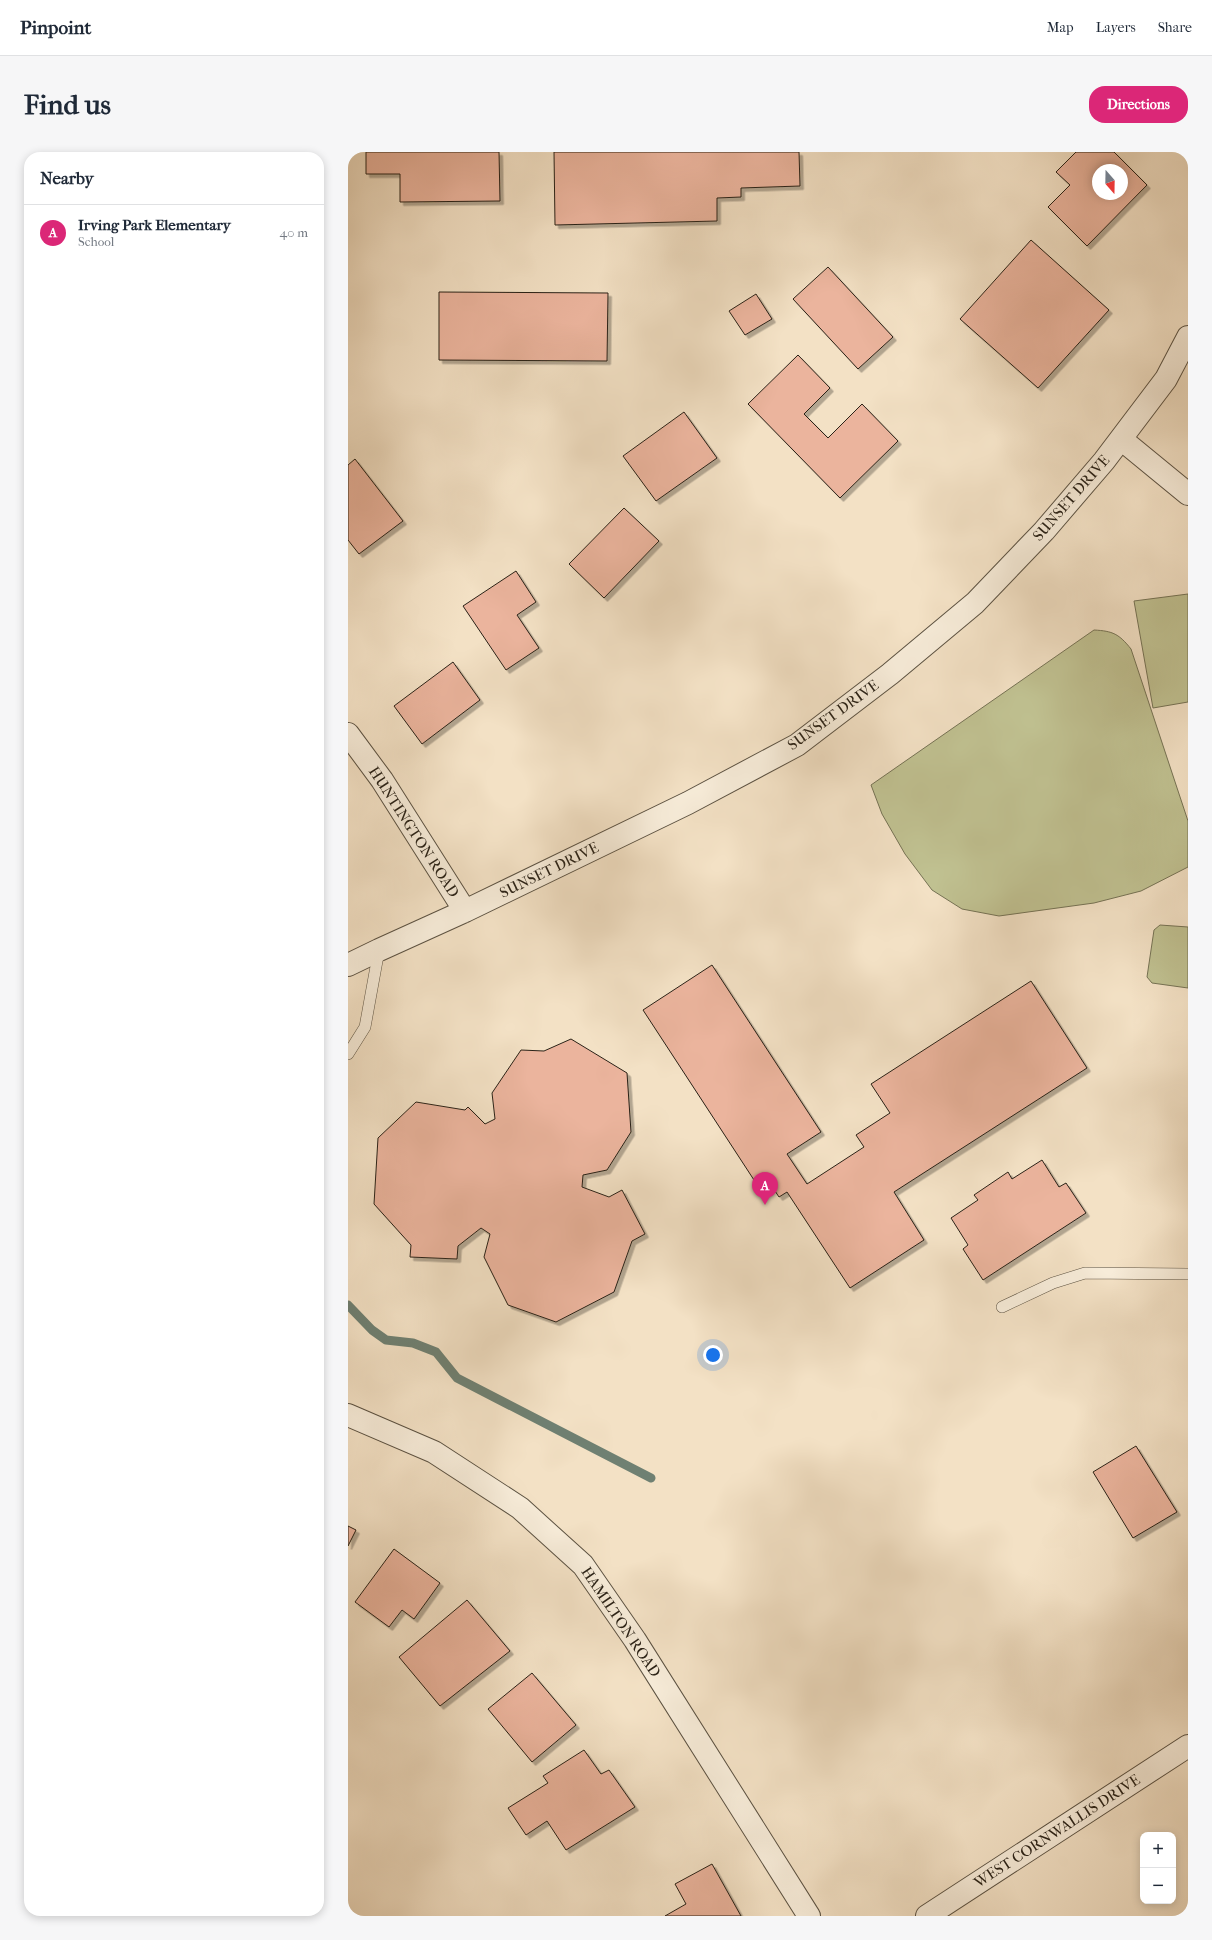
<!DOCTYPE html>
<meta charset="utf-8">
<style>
:root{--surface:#fff;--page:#f6f6f7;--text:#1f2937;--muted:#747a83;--line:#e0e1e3;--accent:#db2777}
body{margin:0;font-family:"IM FELL French Canon",serif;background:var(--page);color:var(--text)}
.controls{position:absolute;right:12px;bottom:12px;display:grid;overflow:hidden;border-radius:8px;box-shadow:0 2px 10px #0003}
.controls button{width:36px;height:36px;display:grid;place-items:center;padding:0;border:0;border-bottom:1px solid var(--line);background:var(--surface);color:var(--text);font:20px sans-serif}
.compass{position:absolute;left:744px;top:12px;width:36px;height:36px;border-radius:50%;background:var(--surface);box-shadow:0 2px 10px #0003;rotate:160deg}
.you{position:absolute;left:365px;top:1203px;width:14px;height:14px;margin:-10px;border:3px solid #fff;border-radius:50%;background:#1a73e8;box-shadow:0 0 0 6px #1a73e833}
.badge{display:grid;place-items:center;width:26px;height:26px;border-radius:50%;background:var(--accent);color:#fff;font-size:13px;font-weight:700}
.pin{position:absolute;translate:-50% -33px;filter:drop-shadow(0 1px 2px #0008)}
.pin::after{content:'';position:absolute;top:21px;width:14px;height:12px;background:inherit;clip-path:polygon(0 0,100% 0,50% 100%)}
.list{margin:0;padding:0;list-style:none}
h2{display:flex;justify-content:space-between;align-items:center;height:52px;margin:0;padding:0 16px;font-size:17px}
h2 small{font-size:13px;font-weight:400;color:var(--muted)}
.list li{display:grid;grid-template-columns:26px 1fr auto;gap:12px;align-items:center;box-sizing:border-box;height:56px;padding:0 16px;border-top:1px solid var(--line)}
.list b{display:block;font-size:15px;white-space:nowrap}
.list p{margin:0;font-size:13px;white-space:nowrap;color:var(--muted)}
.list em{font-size:13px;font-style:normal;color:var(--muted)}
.map{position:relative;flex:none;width:840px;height:1764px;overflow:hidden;border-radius:16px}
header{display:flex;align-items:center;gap:24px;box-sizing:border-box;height:56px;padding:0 20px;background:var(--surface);border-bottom:1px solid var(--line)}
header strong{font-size:19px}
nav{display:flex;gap:22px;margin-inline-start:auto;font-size:14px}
.intro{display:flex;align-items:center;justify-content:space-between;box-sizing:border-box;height:96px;padding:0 24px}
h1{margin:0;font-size:28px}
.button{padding:10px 18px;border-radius:16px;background:var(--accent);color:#fff;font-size:14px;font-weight:700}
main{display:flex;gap:24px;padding:0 24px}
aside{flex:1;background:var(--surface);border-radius:16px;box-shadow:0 2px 10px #0003}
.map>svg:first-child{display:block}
.green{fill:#c0c191;stroke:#757254}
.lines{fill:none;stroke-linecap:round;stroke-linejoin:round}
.stream{stroke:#6f8072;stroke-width:9}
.building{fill:#ebb49d;stroke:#2a2217;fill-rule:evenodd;filter:url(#shadow)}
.service-casing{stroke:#5c5242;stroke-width:12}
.minor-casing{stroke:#5c5242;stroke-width:24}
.tertiary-casing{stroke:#5c5242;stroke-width:24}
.service{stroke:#f7ecd9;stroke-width:11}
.minor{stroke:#f7ecd9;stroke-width:22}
.tertiary{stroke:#f7ecd9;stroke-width:22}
.labels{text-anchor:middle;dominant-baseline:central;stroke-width:3.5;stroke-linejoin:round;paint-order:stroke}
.street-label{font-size:15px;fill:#2a2217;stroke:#f7ecd9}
</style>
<header>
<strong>Pinpoint</strong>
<nav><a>Map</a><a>Layers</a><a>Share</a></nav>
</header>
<div class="intro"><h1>Find us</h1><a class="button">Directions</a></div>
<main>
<aside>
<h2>Nearby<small></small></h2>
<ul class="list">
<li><span class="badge">A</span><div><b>Irving Park Elementary</b><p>School</p></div><em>40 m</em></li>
</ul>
</aside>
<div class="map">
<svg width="840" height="1764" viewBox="0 0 840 1764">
<defs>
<filter id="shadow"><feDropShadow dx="3.5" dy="3.5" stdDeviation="0" flood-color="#0004"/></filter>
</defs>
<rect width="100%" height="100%" fill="#f3e1c5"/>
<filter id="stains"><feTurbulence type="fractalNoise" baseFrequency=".005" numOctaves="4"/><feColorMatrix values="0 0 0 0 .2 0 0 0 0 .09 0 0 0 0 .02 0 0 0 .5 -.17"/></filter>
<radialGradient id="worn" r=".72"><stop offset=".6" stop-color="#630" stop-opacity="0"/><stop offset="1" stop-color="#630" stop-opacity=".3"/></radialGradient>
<path class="green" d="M840,442V550L805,556L786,449Z
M746,478C765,479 771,482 783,497L840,669V715L793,739L746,751L651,764L614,757L584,738L557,702L534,662L523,633Z
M812,773L840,775V836L804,831L799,825L806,778Z"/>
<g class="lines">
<path class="stream" d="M0,1153L24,1178L38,1188L65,1191L88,1200L109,1226L303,1326"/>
</g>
<path class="building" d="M18,0H151L152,49L52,50V22H18Z
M206,0H451L452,34L393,36V45L369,46V69L207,73Z
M728,0H766L799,33L739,94L700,55L722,33L708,20ZM750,18H774V42H750Z
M683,88L761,158L690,236L612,167Z
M480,115L545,185L510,217L445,147Z
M91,140L260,141L259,209L91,208Z
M408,142L424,167L397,183L381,159Z
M450,203L482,236L456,262L480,286L514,252L550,289L492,346L400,252Z
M336,260L369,306L308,349L275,304Z
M7,307L55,369L11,402L0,388V313Z
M276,356L311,389L256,446L221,412Z
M168,419L188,450L169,463L191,496L158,518L115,454Z
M105,510L132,548L74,592L46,554Z
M364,813L473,980L439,1002L459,1032L516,995L508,983L542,961L523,932L683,829L739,916L546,1040L576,1088L502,1136L439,1040L431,1045L415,1021L406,1028L295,858Z
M223,887L279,921L283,980L259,1018L235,1023L234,1035L261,1045L274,1038L297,1082L284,1089L266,1140L208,1170L160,1153L136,1105L142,1082L133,1076L110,1094L109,1107L62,1105L63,1093L26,1052L30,986L68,950L117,958L120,955L137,972L147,967L144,941L173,898L196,899Z
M694,1008L711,1035L718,1031L738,1061L635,1128L615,1097L620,1093L603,1066L630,1048L626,1043L660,1020L664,1027Z
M788,1294L829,1360L785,1386L745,1320Z
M0,1374L8,1378L0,1394Z
M46,1397L92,1431L66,1467L54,1458L41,1475L7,1450Z
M119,1448L162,1499L92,1554L51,1505Z
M184,1521L228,1573L184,1610L140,1557Z
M236,1598L253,1622L261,1618L287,1655L218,1698L199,1669L178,1683L160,1656L200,1631L195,1624Z
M364,1712L393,1764H317L338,1752L327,1732Z"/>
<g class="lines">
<defs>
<path id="service" d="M0,902L17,875L31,798
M654,1155L705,1131L737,1121L840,1122"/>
<path id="minor" d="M773,287L840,342
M0,582L34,628L117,759
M0,813L31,798L117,759L340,651L449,593L542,522L627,451L696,379L756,309L818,227L840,185
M0,1263L86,1300L172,1356L235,1413L287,1488L461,1764"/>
<path id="tertiary" d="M579,1764L840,1594"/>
</defs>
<use href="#service" class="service-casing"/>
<use href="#minor" class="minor-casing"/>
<use href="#tertiary" class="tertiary-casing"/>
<use href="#service" class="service"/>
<use href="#minor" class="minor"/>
<use href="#tertiary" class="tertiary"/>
</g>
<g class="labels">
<g class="street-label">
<text transform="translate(723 346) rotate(-49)">SUNSET DRIVE</text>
<text transform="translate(485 563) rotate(-36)">SUNSET DRIVE</text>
<text transform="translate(66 680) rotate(57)">HUNTINGTON ROAD</text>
<text transform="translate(201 718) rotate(-26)">SUNSET DRIVE</text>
<text transform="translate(273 1470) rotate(56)">HAMILTON ROAD</text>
<text transform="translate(709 1679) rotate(-33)">WEST CORNWALLIS DRIVE</text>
</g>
</g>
<rect width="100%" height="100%" filter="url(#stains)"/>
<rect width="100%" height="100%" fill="url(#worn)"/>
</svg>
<div class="controls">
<button>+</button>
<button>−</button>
</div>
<svg class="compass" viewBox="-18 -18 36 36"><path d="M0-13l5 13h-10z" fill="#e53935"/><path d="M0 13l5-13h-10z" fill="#747a83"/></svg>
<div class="you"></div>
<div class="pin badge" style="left:417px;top:1053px">A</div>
</div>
</main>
